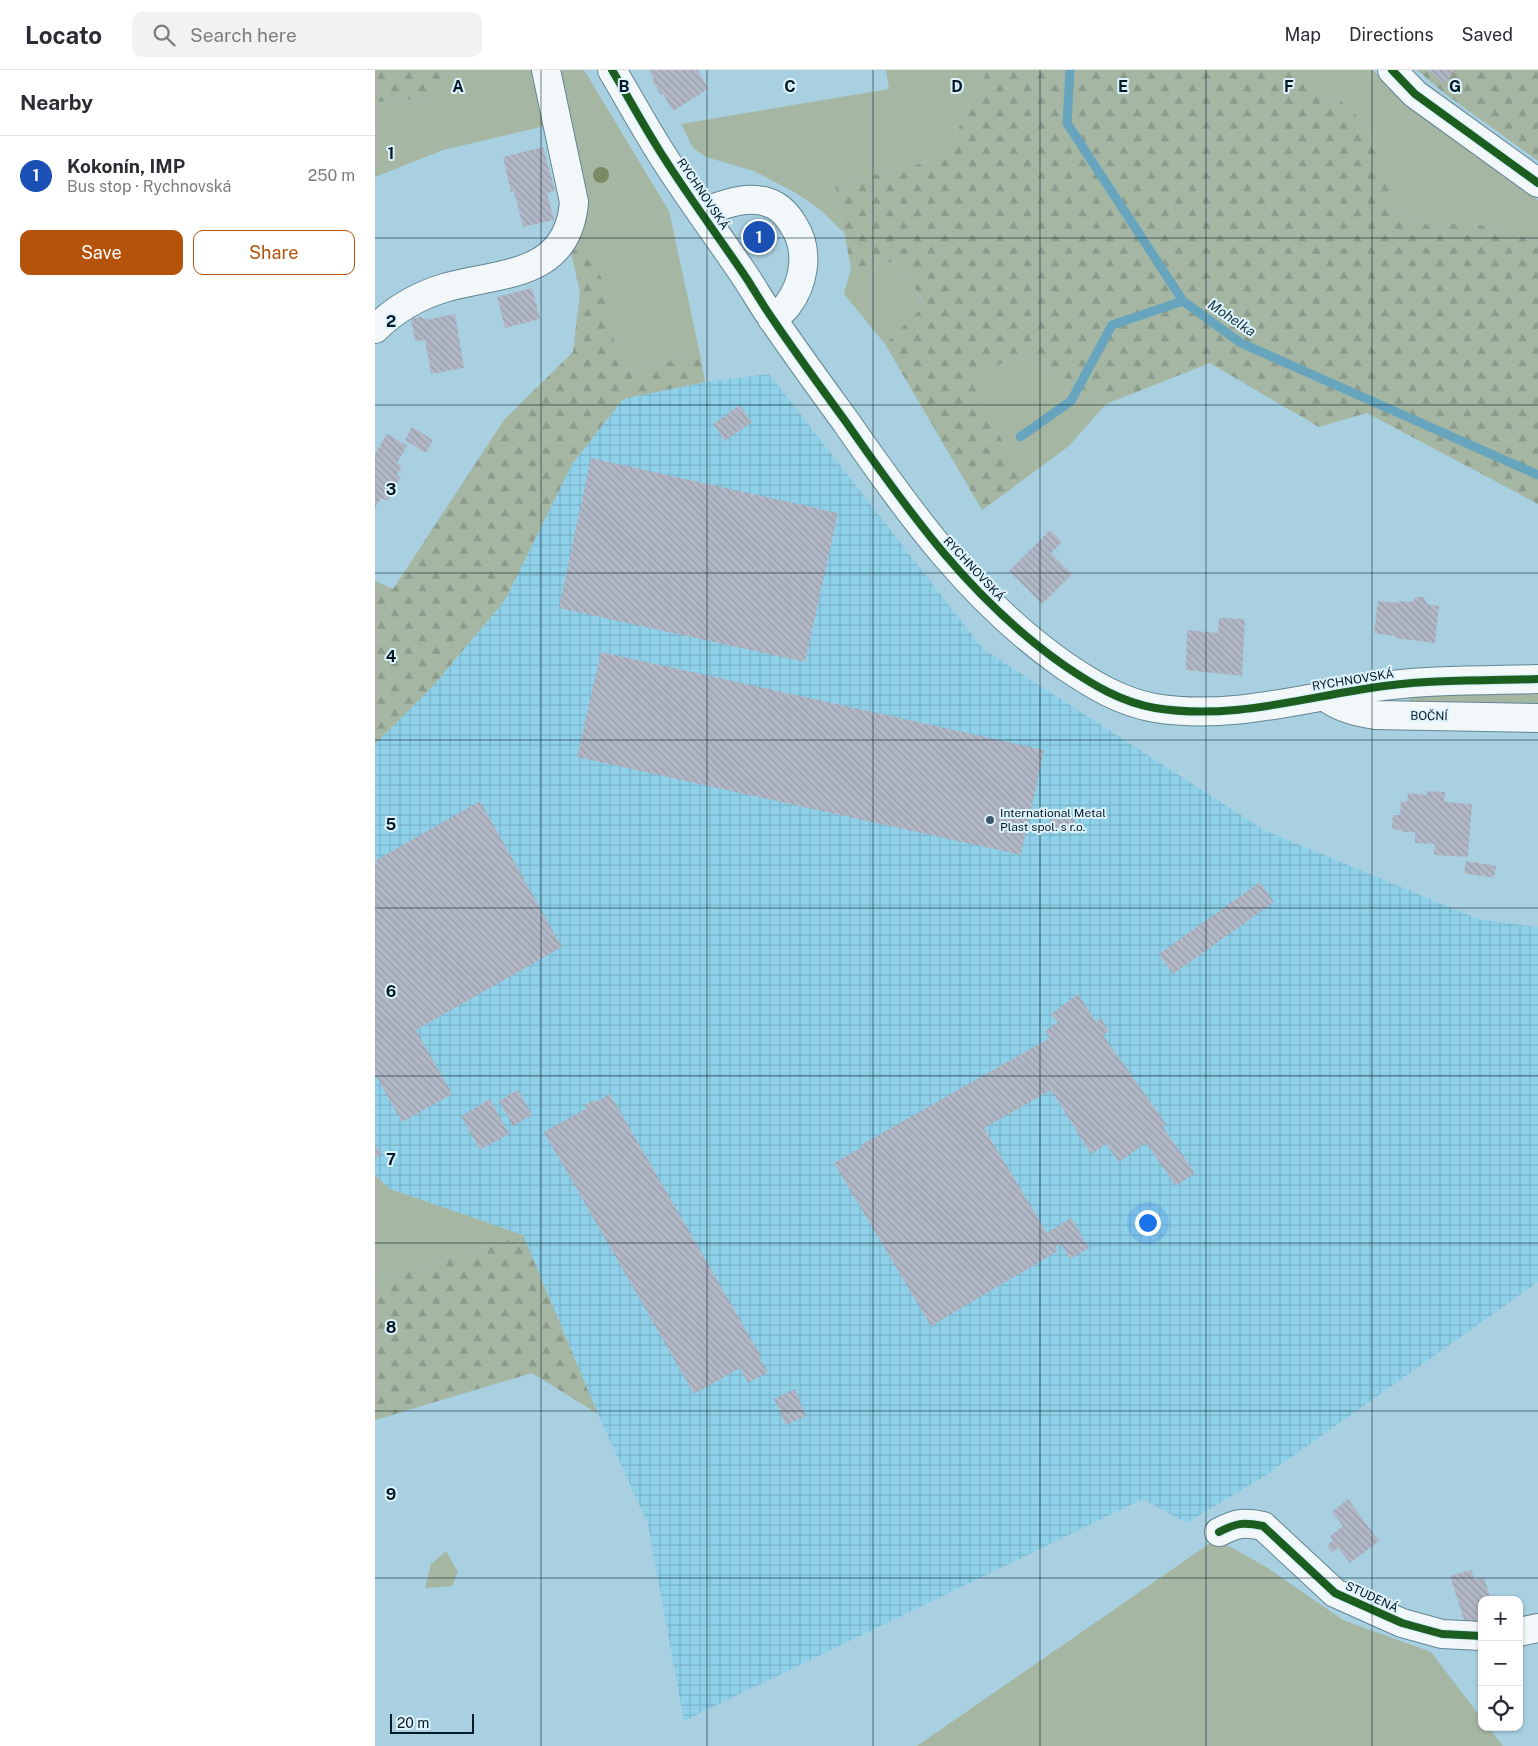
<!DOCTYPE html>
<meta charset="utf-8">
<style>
:root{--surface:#fff;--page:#f2f2f3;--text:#2b2b33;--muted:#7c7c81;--line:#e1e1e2;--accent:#b45309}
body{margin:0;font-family:"Public Sans",sans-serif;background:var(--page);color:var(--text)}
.controls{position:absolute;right:15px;bottom:15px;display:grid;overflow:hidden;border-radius:10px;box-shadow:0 1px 4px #0004}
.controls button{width:45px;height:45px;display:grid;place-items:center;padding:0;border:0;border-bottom:1px solid var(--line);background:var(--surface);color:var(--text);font:25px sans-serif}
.scale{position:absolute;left:15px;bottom:12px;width:84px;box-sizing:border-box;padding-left:5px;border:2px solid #001b26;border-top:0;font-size:14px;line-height:18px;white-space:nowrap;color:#001b26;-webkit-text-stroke:4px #dff3fc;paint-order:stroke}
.you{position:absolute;left:772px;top:1152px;width:18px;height:18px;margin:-12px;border:4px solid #fff;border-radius:50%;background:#1a73e8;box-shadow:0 0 0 8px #1a73e833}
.badge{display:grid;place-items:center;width:32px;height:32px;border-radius:50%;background:var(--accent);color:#fff;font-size:16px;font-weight:700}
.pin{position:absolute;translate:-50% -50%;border:2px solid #fff;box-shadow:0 1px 5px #0006}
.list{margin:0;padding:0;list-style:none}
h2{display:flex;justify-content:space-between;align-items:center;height:65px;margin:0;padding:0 20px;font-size:21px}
h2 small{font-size:16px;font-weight:400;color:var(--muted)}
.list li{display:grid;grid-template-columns:32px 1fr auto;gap:15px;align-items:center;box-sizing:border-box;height:80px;padding:0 20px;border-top:1px solid var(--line)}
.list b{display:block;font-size:19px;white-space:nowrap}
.list p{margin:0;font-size:16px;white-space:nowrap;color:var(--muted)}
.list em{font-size:16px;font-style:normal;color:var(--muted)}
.actions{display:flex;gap:10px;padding:15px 20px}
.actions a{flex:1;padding:11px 0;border:1px solid var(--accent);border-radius:10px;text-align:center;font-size:18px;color:var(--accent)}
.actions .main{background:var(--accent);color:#fff}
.icon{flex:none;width:28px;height:28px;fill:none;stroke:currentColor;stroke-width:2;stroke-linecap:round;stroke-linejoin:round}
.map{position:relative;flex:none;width:1163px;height:1676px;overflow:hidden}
header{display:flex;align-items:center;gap:30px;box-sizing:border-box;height:70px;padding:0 25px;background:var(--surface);border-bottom:1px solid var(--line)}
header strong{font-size:24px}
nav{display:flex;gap:28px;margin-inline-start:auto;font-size:18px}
.search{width:350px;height:45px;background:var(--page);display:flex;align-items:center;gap:12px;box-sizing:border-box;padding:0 18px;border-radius:10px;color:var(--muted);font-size:19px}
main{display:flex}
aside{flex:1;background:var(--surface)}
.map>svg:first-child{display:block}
.industrial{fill:url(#industrial-grid)}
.green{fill:#a5b6a3}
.forest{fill:url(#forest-firs)}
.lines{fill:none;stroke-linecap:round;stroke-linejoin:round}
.stream{stroke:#67a5be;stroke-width:9}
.building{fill:url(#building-back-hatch)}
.minor-casing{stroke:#618591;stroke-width:30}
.minor{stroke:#f2f8fa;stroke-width:28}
.cycleway-casing{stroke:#dff3fc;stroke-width:11}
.cycleway{stroke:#1b5e20;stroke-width:8}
.tree{fill:#7a8a65}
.grid{fill:none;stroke:#001b26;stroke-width:1;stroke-opacity:0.55}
.poi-dot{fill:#3b5a67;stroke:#dff3fc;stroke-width:2}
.labels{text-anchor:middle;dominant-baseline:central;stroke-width:4;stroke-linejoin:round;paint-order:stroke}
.street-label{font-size:12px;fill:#001b26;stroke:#dff3fc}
.poi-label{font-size:12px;fill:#001b26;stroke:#dff3fc;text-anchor:start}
.water-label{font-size:14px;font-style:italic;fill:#113440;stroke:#dff3fc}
.grid-label{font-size:16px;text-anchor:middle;font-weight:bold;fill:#001b26;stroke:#dff3fc;stroke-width:4;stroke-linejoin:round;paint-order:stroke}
</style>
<header>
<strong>Locato</strong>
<div class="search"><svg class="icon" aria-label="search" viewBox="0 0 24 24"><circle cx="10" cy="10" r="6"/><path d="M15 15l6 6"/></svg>Search here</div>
<nav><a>Map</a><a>Directions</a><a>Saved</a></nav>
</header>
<main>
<aside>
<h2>Nearby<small></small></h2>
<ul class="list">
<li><span class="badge" style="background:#1a4fb4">1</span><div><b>Kokonín, IMP</b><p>Bus stop · Rychnovská</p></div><em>250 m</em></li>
</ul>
<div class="actions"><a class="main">Save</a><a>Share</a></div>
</aside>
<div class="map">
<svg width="1163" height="1676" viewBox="0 0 1163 1676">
<defs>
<pattern id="industrial-grid" width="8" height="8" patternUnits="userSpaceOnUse" patternTransform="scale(1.25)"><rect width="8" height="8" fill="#90d1ea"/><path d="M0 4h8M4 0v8" fill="none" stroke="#7ab3c9"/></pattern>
<pattern id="forest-firs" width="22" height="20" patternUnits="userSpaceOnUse" patternTransform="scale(1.25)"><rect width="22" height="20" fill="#a5b6a3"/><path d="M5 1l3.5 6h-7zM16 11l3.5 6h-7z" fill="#8c9c8c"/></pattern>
<pattern id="building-back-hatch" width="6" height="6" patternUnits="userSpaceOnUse" patternTransform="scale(1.25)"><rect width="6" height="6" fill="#b1b7c5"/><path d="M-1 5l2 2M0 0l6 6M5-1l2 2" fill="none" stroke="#969da9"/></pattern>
</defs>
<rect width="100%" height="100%" fill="#a8d0e1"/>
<path class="industrial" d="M394,304L608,579L889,760L1103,849L1163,857V1212L891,1405L812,1453L768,1429L309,1651L273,1454L223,1344L148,1165L15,1119L0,1105V674L58,616L130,530L197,394L248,329L330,312Z"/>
<path class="green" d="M71,0H209L294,141L325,284L245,301L227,209L195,178L170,56L68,80L0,107V32L69,27Z
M511,0H614L611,3L578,69L549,93L460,114L469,163L447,141L421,123L379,101L331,87L318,78L306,54L514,19Z
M926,0H998L1025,27L1163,130V174L1124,157L1084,153L1056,157L1020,138L991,54L966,31L933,13Z
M522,191L550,236L510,274L469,224L476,198Z
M654,285L731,334L694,376L648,410L593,305Z
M1163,623V634L1034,635L1035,625Z
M0,1105L15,1119L148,1165L0,1212Z
M841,1469L893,1498L968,1550L1056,1582L1107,1649V1657H1113L1128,1676H542Z
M71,1481L83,1502L77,1516L50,1518L56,1494Z"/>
<path class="forest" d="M0,0H71L69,27L0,32Z
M614,0H926L933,13L966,31L991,54L1020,138L1056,157L1084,153L1124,157L1163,174V434L992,343L944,357L835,293L731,334L654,285L593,305L648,410L607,440L510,274L550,235L522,191L476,198L460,114L549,93L578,69L611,3Z
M1042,0H1163V91L1069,23Z
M195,178L216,186L227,209L245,301L325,284L330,312L248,329L197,394L130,530L58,616L0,674V511L18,519L129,350L198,282L205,222Z
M148,1165L223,1344L157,1303L0,1350V1212Z"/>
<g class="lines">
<path class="stream" d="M695,0L692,53L808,231L866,273L1163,405
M645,367L696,331L737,255L808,231"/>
</g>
<path class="building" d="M274,0H323L333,19L298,41L288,24L286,25L277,10L279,9Z
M1053,0H1080L1069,14Z
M168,77L180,121L172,123L179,150L148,157L139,121L136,122L128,87Z
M157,218L165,249L130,258L122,227Z
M80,244L89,298L56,304L50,270L40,271L36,249L47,247L48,249L51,248V250Z
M365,335L377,352L350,371L338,354Z
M37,357L58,370L51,383L30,370Z
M12,364L32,376L22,393L27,396L22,405L26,408L16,421L18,422L13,431L6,428L0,438V384Z
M216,388L463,443L430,592L184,538Z
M675,460L687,472L676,483L697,504L667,534L634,501Z
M1041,527H1049L1052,534L1064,536L1060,573L1020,568V566L999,563L1003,531L1023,533L1024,531L1036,532Z
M844,548L870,549L867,606L811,600L812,560L843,563Z
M226,582L669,680L646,785L202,687Z
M1052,721L1070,722L1069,732L1097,734L1093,787L1059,785L1060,774L1040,773V762H1029L1017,758L1018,745H1025L1026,731L1032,732L1033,723L1052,725Z
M105,731L187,877L41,960L77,1024L27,1052L0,1004V791Z
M678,744L700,750L696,763L674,755Z
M1091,791L1121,796L1119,808L1089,803Z
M885,812L899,832L798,904L784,884Z
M703,924L721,952L726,948L734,961L728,965L791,1054L788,1057L820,1103L801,1116L771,1073L744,1092L731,1074L716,1084L676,1020L609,1058L672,1163L696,1148L714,1178L695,1189L686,1174L680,1177L683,1181L556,1256L459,1093L487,1077L486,1075L675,968L670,961L683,952L676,944Z
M143,1020L157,1045L138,1056L124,1031Z
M235,1024L386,1286L384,1287L393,1302L373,1313L365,1298L319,1324L169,1062L212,1038L210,1035L220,1030L221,1032Z
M115,1029L134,1064L105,1080L86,1046Z
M0,1075L7,1083L0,1089Z
M420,1319L431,1346L411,1355L399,1329Z
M973,1429L1004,1471L975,1493L963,1478L957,1482L952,1475L958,1471L955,1466L968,1456L957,1442Z
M1096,1500L1100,1510L1109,1507L1116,1530H1107V1552L1091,1556L1075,1506Z"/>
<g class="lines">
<defs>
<path id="minor" d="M237,0C252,25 266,51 281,75C309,121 342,164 372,209C381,223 389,237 399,251C422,285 447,319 471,352C535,444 597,531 690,596C718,615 746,632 780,638C853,650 924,629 995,618C1051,609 1107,611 1163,609
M1017,0L1040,24L1163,113
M327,144C348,133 379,123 401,136C409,141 415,149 419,156C435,181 429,214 412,236C408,241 402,245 397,249
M0,259C19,240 43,226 69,218C125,202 193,208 199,132L171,0
M949,626C965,638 981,642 1000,645L1163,648
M844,1462C862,1453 867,1452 888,1456L960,1523L1027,1553L1067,1564L1107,1566
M1144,1562L1163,1558"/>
</defs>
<use href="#minor" class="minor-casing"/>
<use href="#minor" class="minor"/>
<defs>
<path id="cycleway" d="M237,0C252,25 266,51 281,75C309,121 342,164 372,209C381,223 389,237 399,251C422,285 447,319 471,352C535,444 597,531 690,596C718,615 746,632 780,638C853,650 924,629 995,618C1051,609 1107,611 1163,609
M1017,0L1040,24L1163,113
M844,1462C862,1453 867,1452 888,1456L960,1523L1027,1553L1067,1564L1107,1566"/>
</defs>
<use href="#cycleway" class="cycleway-casing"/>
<use href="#cycleway" class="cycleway"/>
</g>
<circle class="tree" cx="226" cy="105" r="8"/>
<path class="grid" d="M166,0V1676M332,0V1676M498,0V1676M665,0V1676M831,0V1676M997,0V1676M0,168H1163M0,335H1163M0,503H1163M0,670H1163M0,838H1163M0,1006H1163M0,1173H1163M0,1341H1163M0,1508H1163"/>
<circle class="poi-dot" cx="615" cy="750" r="5"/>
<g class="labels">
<g class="street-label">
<text transform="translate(328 124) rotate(56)">RYCHNOVSKÁ</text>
<text transform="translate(599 499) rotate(47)">RYCHNOVSKÁ</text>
<text transform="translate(978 610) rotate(-9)">RYCHNOVSKÁ</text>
<text transform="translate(1054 646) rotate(1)">BOČNÍ</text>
<text transform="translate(997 1527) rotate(25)">STUDENÁ</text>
</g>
<g class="poi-label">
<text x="625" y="743">International Metal<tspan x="625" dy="14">Plast spol. s r.o.</tspan></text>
</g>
<g class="water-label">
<text transform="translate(857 248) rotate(34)">Mohelka</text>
</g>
</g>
<g class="grid-label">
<text x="83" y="22">A</text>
<text x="249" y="22">B</text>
<text x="415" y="22">C</text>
<text x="582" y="22">D</text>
<text x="748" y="22">E</text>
<text x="914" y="22">F</text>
<text x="1080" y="22">G</text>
<text x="16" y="89">1</text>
<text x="16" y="257">2</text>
<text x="16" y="425">3</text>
<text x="16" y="592">4</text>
<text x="16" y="760">5</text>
<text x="16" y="927">6</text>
<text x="16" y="1095">7</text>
<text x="16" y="1263">8</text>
<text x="16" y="1430">9</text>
</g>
</svg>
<div class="controls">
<button>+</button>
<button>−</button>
<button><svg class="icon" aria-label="locate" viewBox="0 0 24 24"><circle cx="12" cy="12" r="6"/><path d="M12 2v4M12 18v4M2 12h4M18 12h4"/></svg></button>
</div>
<div class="scale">20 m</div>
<div class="you"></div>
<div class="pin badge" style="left:384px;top:167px;background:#1a4fb4">1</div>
</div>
</main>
